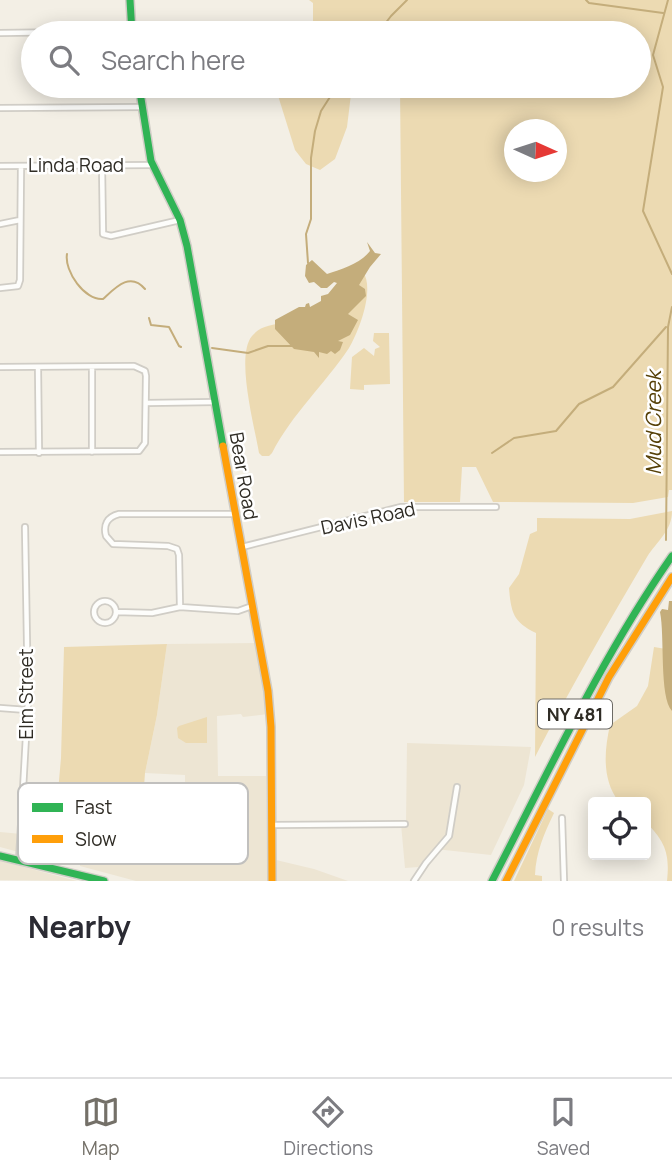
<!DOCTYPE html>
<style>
:root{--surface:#fff;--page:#f2f2f3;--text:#2b2b33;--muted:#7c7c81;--line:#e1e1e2;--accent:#747068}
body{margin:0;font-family:Manrope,sans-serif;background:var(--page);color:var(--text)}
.controls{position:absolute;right:21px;bottom:21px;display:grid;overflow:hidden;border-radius:7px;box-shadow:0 4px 18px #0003}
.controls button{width:63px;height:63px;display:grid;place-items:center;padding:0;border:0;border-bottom:2px solid var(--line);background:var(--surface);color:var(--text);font:35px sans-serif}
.compass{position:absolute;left:504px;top:119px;width:63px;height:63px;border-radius:50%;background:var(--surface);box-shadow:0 4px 18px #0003;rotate:93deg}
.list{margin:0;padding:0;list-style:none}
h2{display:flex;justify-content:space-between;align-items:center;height:91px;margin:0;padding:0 28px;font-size:30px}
h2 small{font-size:23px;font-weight:400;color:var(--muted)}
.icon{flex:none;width:38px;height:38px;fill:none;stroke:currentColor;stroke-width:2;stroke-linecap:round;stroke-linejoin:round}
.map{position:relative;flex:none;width:672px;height:881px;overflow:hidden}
.search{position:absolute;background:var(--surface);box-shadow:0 4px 18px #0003;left:21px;right:21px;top:21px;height:77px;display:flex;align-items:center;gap:18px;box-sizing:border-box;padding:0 24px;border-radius:38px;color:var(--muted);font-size:26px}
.sheet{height:196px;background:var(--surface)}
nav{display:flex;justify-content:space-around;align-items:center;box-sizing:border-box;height:98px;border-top:2px solid var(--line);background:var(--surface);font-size:19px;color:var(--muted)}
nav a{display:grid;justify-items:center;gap:4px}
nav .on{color:var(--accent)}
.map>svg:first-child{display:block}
.built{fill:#ede5d3}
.green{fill:#ecdab2;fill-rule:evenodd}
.water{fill:#c4ad7b}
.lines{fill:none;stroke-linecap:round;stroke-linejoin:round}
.stream{stroke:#c4ad7b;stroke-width:2}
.street-casing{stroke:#d0cdc6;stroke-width:8}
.fast-casing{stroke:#d0cdc6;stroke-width:10}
.slow-casing{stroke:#d0cdc6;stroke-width:10}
.street{stroke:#fdfdfb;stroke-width:4.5}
.fast{stroke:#30b455;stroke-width:7}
.slow{stroke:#ff9f0a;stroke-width:7}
.labels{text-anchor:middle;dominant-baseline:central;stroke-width:5;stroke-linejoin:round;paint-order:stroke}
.shield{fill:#fff;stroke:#6d6b66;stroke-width:2}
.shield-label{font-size:18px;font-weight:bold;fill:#2f2c25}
.street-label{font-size:19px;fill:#2f2c25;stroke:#fff}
.water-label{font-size:21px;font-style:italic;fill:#564007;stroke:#fff}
.key{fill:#fff;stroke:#c1c0be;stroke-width:2}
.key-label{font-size:19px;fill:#2f2c25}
</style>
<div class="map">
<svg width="672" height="881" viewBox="0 0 672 881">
<rect width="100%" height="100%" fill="#f3efe5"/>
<path class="built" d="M256,643L268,714L243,717L241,714L217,716L218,776H266L267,881H136L80,866L82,795H114L111,835L127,829L141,828L142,832L189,831V809L185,807V775L145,773L157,715L167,644Z
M407,743L531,747L524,785L491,855L435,849L419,867L405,868L401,824L406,823Z
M0,832L65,838L64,864L0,847Z
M276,860L314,869L348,881H276Z
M0,861L16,865L77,881L0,880Z"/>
<path class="green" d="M309,0H672V490H669L668,497L633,503L493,502L476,467H462L460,502H404L400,86H639V33H400L399,31L395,33H297L313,21V3ZM514,130H556V172H514Z
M275,86H352L347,127L335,159L320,170L306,164L295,150Z
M363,272C375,289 359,331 349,348C325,384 292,414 272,453L269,456H262L259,453C255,428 235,356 252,336C261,325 273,325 286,322C311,315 342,287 363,272Z
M374,333H389L390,384L364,385V390L350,389L352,357L364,348L374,356L375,349L380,347L373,341Z
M672,511C672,531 657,541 647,557C608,623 570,689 535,757L536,633C513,622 511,612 509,588L519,574L530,534L537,531V518L630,519Z
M167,644L157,715L145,773L141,828L127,829V834L111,835L114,795H82L81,852L65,851V839L54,837L61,758L64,647Z
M654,647L672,650V881H667C670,853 665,842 646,822V802H619C602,780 604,752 610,725L637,706L648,686Z
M207,717V743H186L178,738L177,728L179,726Z
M548,809L554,813C544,834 536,852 535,875L542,876V881H514Z"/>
<path class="water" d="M367,242L375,253L381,254L370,267L359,285L365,289L366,296L348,314L358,320L350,335L338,341L343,342L340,350L335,354L331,351L327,354L319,352V358L314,352L294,349L275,329V320L299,307H305L306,304L309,303L310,307L321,301V296L328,294L337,283L334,282L327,288H321L314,282L309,283L305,276L306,265L312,260L327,274C342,269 360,264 370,251Z
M669,601H672V711C659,697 665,636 660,612L662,609L668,610Z"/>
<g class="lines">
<path class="stream" d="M586,0L589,3L663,13
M668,0L653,55L663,87L643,211L672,274
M378,33L391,16L407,0
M67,254C64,271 85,301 103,299C115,288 130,271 145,289
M308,263L306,234L311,219V158L315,131L321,111L337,86
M149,318L151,325L169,327L179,346L181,347
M212,348L248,353L268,346H292
M492,453L514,438L556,431L579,404L613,387L666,327
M666,540L668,327L672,307"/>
<defs>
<path id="street" d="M0,33L71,32L131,26
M0,108L142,107
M102,165L103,234L111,236L180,220
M0,166L153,165
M0,224L20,220
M0,288L18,286L20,280L21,166
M0,367L134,366L145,371L146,376L145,443L139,451L0,452
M38,367L39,453
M146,403L215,402
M92,452V367
M242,547L401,507H496
M94 612a11 11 0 1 1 22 0a11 11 0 1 1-22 0Z
M180,607L179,555L177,549L168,546L113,544L106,536C103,525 107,517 119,514H235
M116,612L152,613L180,607L238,611L252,606
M0,708L27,710
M562,818L564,881
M273,825L405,824
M19,860L28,701L25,527
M414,881L426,863L449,836L457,787"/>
<path id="fast" d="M130,0L132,33
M139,86L151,161L180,220L187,246L223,446
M0,856L104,881
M492,881C549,771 601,658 672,556"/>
<path id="slow" d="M223,446L268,691L271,727L272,881
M506,881L609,677L672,577"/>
</defs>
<use href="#street" class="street-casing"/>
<use href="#fast" class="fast-casing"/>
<use href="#slow" class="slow-casing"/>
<use href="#street" class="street"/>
<use href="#fast" class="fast"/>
<use href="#slow" class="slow"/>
</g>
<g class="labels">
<rect class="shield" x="538" y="699.5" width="74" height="29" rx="5"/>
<g class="shield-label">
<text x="575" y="714">NY 481</text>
</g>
<g class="street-label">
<text x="76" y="165">Linda Road</text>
<text transform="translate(244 476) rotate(80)">Bear Road</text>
<text transform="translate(368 518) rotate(-12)">Davis Road</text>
<text transform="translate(26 694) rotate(-90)">Elm Street</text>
</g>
<g class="water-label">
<text transform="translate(653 423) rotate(-90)">Mud Creek</text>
</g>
</g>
<rect x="18" y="783" width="230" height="81" rx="10" class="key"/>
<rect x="32" y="803" width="31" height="9" fill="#30b455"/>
<rect x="32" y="835" width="31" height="8" fill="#ff9f0a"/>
<g class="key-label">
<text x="75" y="814">Fast</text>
<text x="75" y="846">Slow</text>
</g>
</svg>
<div class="controls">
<button><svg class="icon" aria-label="locate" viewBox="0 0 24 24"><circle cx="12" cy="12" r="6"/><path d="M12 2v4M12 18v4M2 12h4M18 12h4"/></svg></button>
</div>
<svg class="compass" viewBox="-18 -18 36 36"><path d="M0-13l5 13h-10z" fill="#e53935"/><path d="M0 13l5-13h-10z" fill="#7c7c81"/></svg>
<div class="search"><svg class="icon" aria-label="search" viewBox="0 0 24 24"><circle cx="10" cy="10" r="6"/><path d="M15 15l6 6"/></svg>Search here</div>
</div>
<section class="sheet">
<h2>Nearby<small>0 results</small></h2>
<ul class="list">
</ul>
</section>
<nav>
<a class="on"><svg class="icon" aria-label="map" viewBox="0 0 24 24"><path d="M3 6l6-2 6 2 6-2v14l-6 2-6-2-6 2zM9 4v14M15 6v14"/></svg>Map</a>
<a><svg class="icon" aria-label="directions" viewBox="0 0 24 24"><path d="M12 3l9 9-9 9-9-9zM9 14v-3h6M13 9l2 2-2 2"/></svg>Directions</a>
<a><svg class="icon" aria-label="saved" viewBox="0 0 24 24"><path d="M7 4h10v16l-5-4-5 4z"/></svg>Saved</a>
</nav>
